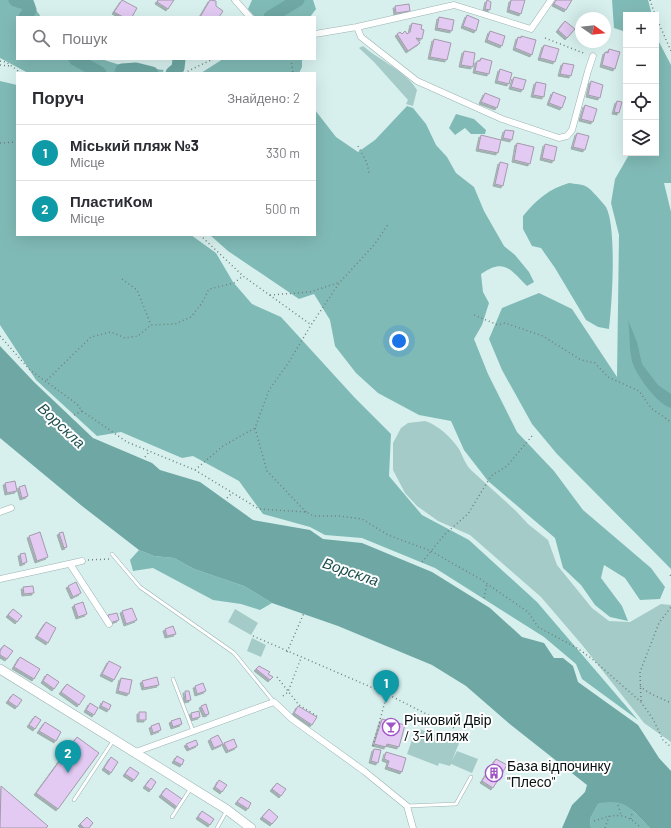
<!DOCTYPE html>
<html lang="uk">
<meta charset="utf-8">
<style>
:root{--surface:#fff;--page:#f7f7f7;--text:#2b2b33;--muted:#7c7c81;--line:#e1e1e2;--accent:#111827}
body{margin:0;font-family:Barlow,sans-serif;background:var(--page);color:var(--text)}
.controls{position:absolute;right:12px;top:12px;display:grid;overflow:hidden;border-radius:0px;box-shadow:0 4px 16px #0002}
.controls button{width:36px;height:36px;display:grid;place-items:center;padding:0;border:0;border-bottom:1px solid var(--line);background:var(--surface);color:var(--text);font:20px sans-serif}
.compass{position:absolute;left:575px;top:12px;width:36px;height:36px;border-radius:50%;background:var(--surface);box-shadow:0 4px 16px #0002;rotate:104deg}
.you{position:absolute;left:399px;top:341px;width:14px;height:14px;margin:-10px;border:3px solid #fff;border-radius:50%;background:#1a73e8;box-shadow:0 0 0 6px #1a73e833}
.badge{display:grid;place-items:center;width:26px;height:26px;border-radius:50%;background:var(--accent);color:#fff;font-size:13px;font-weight:700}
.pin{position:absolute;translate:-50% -33px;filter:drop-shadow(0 1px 2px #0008)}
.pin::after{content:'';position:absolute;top:21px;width:14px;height:12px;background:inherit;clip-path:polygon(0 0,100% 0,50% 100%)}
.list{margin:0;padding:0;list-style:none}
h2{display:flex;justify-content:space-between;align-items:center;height:52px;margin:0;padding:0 16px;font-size:17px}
h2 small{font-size:13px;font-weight:400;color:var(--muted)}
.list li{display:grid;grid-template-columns:26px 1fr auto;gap:12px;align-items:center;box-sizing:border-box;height:56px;padding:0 16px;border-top:1px solid var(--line)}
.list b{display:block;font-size:15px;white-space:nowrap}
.list p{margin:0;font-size:13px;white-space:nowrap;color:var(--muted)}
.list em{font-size:13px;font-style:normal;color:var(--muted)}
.icon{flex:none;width:22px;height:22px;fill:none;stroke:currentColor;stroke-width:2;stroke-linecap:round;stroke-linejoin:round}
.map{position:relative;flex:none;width:671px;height:828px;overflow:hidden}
.search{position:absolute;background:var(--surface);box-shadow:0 4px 16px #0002;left:16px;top:16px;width:300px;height:44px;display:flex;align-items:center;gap:10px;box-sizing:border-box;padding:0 14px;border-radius:0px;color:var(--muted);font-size:15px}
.panel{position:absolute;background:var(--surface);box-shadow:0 4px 16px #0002;left:16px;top:72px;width:300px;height:164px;border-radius:0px}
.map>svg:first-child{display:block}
.green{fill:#a4cbc7}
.forest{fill:#80bab6}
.water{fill:#6ea7a3}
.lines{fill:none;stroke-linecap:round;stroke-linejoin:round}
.river{stroke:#6ea7a3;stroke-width:13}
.building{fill:#e2caf2;stroke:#a49aab;filter:url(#shadow)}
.lane-casing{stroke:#9ab2b0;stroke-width:4}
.street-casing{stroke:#9ab2b0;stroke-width:7}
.secondary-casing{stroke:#9ab2b0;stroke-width:10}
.path{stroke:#6f807f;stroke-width:1.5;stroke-dasharray:1 3;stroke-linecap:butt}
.lane{stroke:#fff;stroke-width:3}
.street{stroke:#fff;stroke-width:6}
.secondary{stroke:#fff;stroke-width:9}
.labels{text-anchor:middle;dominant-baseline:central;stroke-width:4;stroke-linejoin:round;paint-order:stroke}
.poi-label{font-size:14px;fill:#091212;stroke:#fff;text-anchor:start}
.water-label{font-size:15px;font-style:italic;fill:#1d504e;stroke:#fff}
</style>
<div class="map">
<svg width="671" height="828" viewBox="0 0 671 828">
<defs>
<filter id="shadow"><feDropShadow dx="-2" dy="2" stdDeviation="0" flood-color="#0004"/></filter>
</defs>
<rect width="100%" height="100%" fill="#d7f0ee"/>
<path class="green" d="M363,46C379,60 407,72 417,90L413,106L406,104L408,100L374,62L359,48Z
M425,421C438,425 451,437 459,449C463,456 465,464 471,470L516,511L528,524L548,540L557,565L592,608L609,621L630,622L661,604L671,605V742L644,723L583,646L541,597L470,535L438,521L417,506L405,493L393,470V443L401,428L408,423Z
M235,609L258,623L251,635L228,622Z
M252,638L266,645L261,657L247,651Z
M419,729L459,743L452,761L457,751L478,759L472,773L451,764L450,766L439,763L438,766L407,754L414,734L417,735Z"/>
<path class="forest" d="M0,0C20,0 31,0 41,17H17V59H101L120,65L164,70L162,73H28L0,58Z
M252,0H313L316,9L310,17H255L248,9Z
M612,0H648L652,15H626V32L614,28Z
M656,30L659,42L671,65V183H664L671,212V569L557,454L532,424L502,370L489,339L502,308L539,293L572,309L617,377L619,235L611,203L615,179L630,153H656Z
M223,59H302V67L299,73H201Z
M0,81L17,85V235H191L216,253L233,282L252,304L281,317L355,398L391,434L389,476L422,515L469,540L537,602L638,720L582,679L576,664L544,637L435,568L362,538L325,535L310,527L263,514L239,481L193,456L182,458L121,432L97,436L36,380L0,325Z
M407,106L413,108L426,124L436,145L447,157L456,173L474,187L484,211L504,246L515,255L529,272L534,282L527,286C510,269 504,258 481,274L483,292L489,303L482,325L474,339L488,374L517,432L554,471L583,510L651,568L665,587L660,599L640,600L625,578L604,565L601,578L622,606L628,621L610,617L595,605L581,585L563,568L555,538L488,481L464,450L451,421L419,415L378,393L356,373L335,346L330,320L314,294L299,299L228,251L210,235H315V110L336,137L358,152L375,140Z
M456,114L474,119L486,130L485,134H471L465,128L455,135L449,128Z
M569,183C575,184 583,184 587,187C591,189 604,204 606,207C617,227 612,305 609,329L598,327L586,320L555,268L541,248L532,246L523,229V216C537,199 549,189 569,183Z
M139,550L154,556L174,558L194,569L244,586L272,603L260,610L241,604L213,600L153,568L133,571L130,560Z
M612,800L627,805L650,828H591L590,819L598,804Z"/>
<path class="water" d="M628,320L637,342L642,364L658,385L671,394V408C657,404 636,375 632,361C629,348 630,333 628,320Z
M0,346L34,382L93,438L152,463L160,470L200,482L253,520L310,530L323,539L362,543L432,572L490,608L522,637L544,643L554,658H563L573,666L578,682L638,725L659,758L671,771V828H650C631,810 626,797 598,804L590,819L591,828H562L572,805L585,792L587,785L511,725L466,686L432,665L338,626L272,603L244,586L194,569L174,558L154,556L139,550L82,506L0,438Z"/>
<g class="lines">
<path class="river" d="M15,0L28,4L30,10L25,17
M270,17L298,0
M75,59L100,73
M121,73L122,70L136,69L152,73
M172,73L178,68L179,59"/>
</g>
<path class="building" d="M122,0L137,8L132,17H123L114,12Z
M158,0H174L168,9L157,2Z
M210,0L216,1V6L223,11L219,17H200Z
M487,0L491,2L490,10L485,9Z
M511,0H525L521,14L509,10Z
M556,0H572L566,10L554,4Z
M409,4L410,11L396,13L395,6Z
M467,15L479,20L476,31L463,26Z
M439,17L454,20L452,31L437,28Z
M565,21L575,29L567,38L558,30Z
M412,23L422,25L421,29L424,30L422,39L416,38L420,43L408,51L397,34L400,32L402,34L405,31L407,34L410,32Z
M490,31L505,36L502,46L487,40Z
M521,36L536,40L532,55L515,48L518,37L521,38Z
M434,39L451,43L447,60L430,57Z
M544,45L559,49L555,62L540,58Z
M609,49L620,52L615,69L602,65L605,52L608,53Z
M464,51L475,53L473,67L461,65Z
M481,58L492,61L489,74L475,71L477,61H480Z
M563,63L574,65L571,76L560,74Z
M500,69L512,73L509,84L497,81Z
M514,77L526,80L523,90L511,87Z
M591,81L603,85L600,98L588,95Z
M536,82L546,84L544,97L533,95Z
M553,92L566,97L562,108L549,103Z
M485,93L500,99L497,108L481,102Z
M617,101L622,102L619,113L614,112Z
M585,105L597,109L593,122L581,119Z
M505,130L514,131L512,140L503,138Z
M577,133L589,136L585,150L573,147Z
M481,135L501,140L498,153L478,149Z
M517,143L534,147L530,164L514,160Z
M545,144L557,147L554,161L542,158Z
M500,162L508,164L503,186L495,184Z
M15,481L17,491L7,493L5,483Z
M25,485L28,496L22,498L19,487Z
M40,532L48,557L37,561L29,536Z
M63,532L67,547L64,548L59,533Z
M25,553L27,562L22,564L20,554Z
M76,582L81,593L73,597L68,586Z
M33,586L34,593L24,594L23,587Z
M83,602L87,614L78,617L74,605Z
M132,608L137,620L126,624L122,611Z
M13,609L22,616L17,622L8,615Z
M117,613L119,620L110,623L108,615Z
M46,622L56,628L48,643L37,636Z
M173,626L176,634L167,636L165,629Z
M4,645L13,651L7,659L0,655V651Z
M20,657L40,669L34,679L14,667Z
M109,661L121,667L114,680L102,674Z
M259,666L270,672L268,674L273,677L270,680L256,669Z
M47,674L59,682L54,689L43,681Z
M157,677L159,685L144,688L142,681Z
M121,678L132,680L129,694L118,691Z
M203,683L206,691L197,694L195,686Z
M67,684L85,696L79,705L61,692Z
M185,691H189L191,700L186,701Z
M13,694L22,700L17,707L8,701Z
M103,701L111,705L109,710L101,706Z
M90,703L98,708L94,715L86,710Z
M206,704L209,714L205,715L201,706Z
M298,706L317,717L312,725L294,713Z
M199,711L200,717L192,719L191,713Z
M139,712H146V720H139Z
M35,716L41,720L35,729L29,725Z
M180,718L182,724L173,727L171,721Z
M382,719L405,725L399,747L387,744L386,747L374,744Z
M45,722L61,732L56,741L39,731Z
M159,723L161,730L153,733L151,726Z
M218,735L223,744L214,748L210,739Z
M77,737L99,753L58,809L36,793Z
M234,739L237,747L228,751L224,743Z
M196,740L198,745L189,749L186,744Z
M374,749L381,750L378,763L371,761Z
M386,752L406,758L402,772L387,767L389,761L384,759Z
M177,756L184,760L182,765L174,761Z
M111,757L118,762L111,773L104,768Z
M496,759L507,765L493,788L482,781Z
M130,767L139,773L134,780L125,774Z
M151,778L156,782L151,790L145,786Z
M219,780L227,785L222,792L215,787Z
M277,783L286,789L281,796L272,789Z
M1,786L48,826L46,828H0Z
M166,788L182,799L177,807L161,795Z
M241,797L251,803L248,809L237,802Z
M269,809L278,817L272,824L262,817Z
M202,811L214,819L210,825L198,817Z
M87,817L93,823L89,828H84L80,824Z"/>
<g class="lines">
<defs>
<path id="lane" d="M112,554L140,587L234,653L274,702
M173,679L193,731
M74,800L113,741
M407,806L456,804L471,777
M172,817L191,788
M217,828L226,812"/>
<path id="street" d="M235,0L250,17
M357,27L361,37L417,81L502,119L559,138L567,136L572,130L588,71L593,56
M315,34L357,27L454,5L531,29L551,0
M0,512L11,508
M70,564L109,624
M0,579L82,561
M133,753L274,702L292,719L364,771L407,806L413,828"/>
<path id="secondary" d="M0,669L226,809L251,828"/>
</defs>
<use href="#lane" class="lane-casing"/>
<use href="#street" class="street-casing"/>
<use href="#secondary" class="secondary-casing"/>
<path class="path" d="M650,0L655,15
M656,17L671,51
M545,38L586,54
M291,59L293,73
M0,61L6,62L21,73
M0,65L10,66
M184,73L213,59
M0,143L17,142
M358,146L367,163L369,173
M200,235L243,276L310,324
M122,279L137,290L151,325
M270,295L310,292L340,282
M474,315L498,325L505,323L543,336L581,360L595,363L608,377L639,391L651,408L671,422
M0,336L30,370L77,404L82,411L127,442L195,470L259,509L306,512L314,516H339L362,519L388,535L431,551L480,579L528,612L538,627L577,648L591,658L641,702L653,719L663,740L671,747
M47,380L91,337L111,332L125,338L138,336L151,325L175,324L191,317L202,303L209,289L234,283L243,276
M74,415L82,411
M145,457L149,452
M195,470L223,446L255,428
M227,498L232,493
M306,512L267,471L255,428L269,390L289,362L311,325L340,282L374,245L389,223
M88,560L109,559
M422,562L445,534L468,514L491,476L507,466L532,436
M670,575L671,576
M484,598L487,584
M253,636L387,694L456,729
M287,652L304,613
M277,677L299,705L317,716
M640,686C648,694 661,698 671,703
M283,696L288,692L301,658
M641,701L640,672L659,623L671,607
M373,746L387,694
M618,805L621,815
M631,819L632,813
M594,821C615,814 624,811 641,828
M605,828L609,816"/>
<use href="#lane" class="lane"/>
<use href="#street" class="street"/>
<use href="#secondary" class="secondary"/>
</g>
<defs>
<symbol id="bar-ring" viewBox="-11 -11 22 22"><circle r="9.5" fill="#fff" stroke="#a055c7" stroke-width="1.5"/><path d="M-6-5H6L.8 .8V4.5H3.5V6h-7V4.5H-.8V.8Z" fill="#a055c7"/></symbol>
<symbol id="building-ring" viewBox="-11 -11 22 22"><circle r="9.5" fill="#fff" stroke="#a055c7" stroke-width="1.5"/><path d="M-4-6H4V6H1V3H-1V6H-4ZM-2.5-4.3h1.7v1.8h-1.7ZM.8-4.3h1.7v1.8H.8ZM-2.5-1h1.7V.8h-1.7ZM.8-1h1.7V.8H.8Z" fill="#a055c7"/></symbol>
</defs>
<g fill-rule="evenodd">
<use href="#bar-ring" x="381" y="717" width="20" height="20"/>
<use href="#building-ring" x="484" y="763" width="20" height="20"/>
</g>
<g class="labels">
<g class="poi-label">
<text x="404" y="719">Річковий Двір<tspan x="404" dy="16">/ 3-й пляж</tspan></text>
<text x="507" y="765">База відпочинку<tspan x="507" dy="16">"Плесо"</tspan></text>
</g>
<g class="water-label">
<text transform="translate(62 425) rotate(43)">Ворскла</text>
<text transform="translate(351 571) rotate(19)">Ворскла</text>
</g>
</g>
</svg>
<div class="controls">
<button>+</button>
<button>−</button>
<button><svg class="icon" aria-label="locate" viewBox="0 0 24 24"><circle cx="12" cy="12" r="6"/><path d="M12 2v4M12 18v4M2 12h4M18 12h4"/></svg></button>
<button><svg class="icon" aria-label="layers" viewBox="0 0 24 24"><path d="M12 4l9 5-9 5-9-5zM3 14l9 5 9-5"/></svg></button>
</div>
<svg class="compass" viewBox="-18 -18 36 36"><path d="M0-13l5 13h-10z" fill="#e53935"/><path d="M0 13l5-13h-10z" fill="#7c7c81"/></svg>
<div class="you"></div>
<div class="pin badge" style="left:386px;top:703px;background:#0f9aa8">1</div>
<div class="pin badge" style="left:68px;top:773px;background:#0f9aa8">2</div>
<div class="search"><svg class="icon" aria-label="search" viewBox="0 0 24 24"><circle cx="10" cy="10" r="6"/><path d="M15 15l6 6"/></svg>Пошук</div>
<section class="panel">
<h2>Поруч<small>Знайдено: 2</small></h2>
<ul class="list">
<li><span class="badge" style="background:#0f9aa8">1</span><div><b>Міський пляж №3</b><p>Місце</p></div><em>330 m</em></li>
<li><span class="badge" style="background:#0f9aa8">2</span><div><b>ПластиКом</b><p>Місце</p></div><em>500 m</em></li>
</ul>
</section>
</div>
